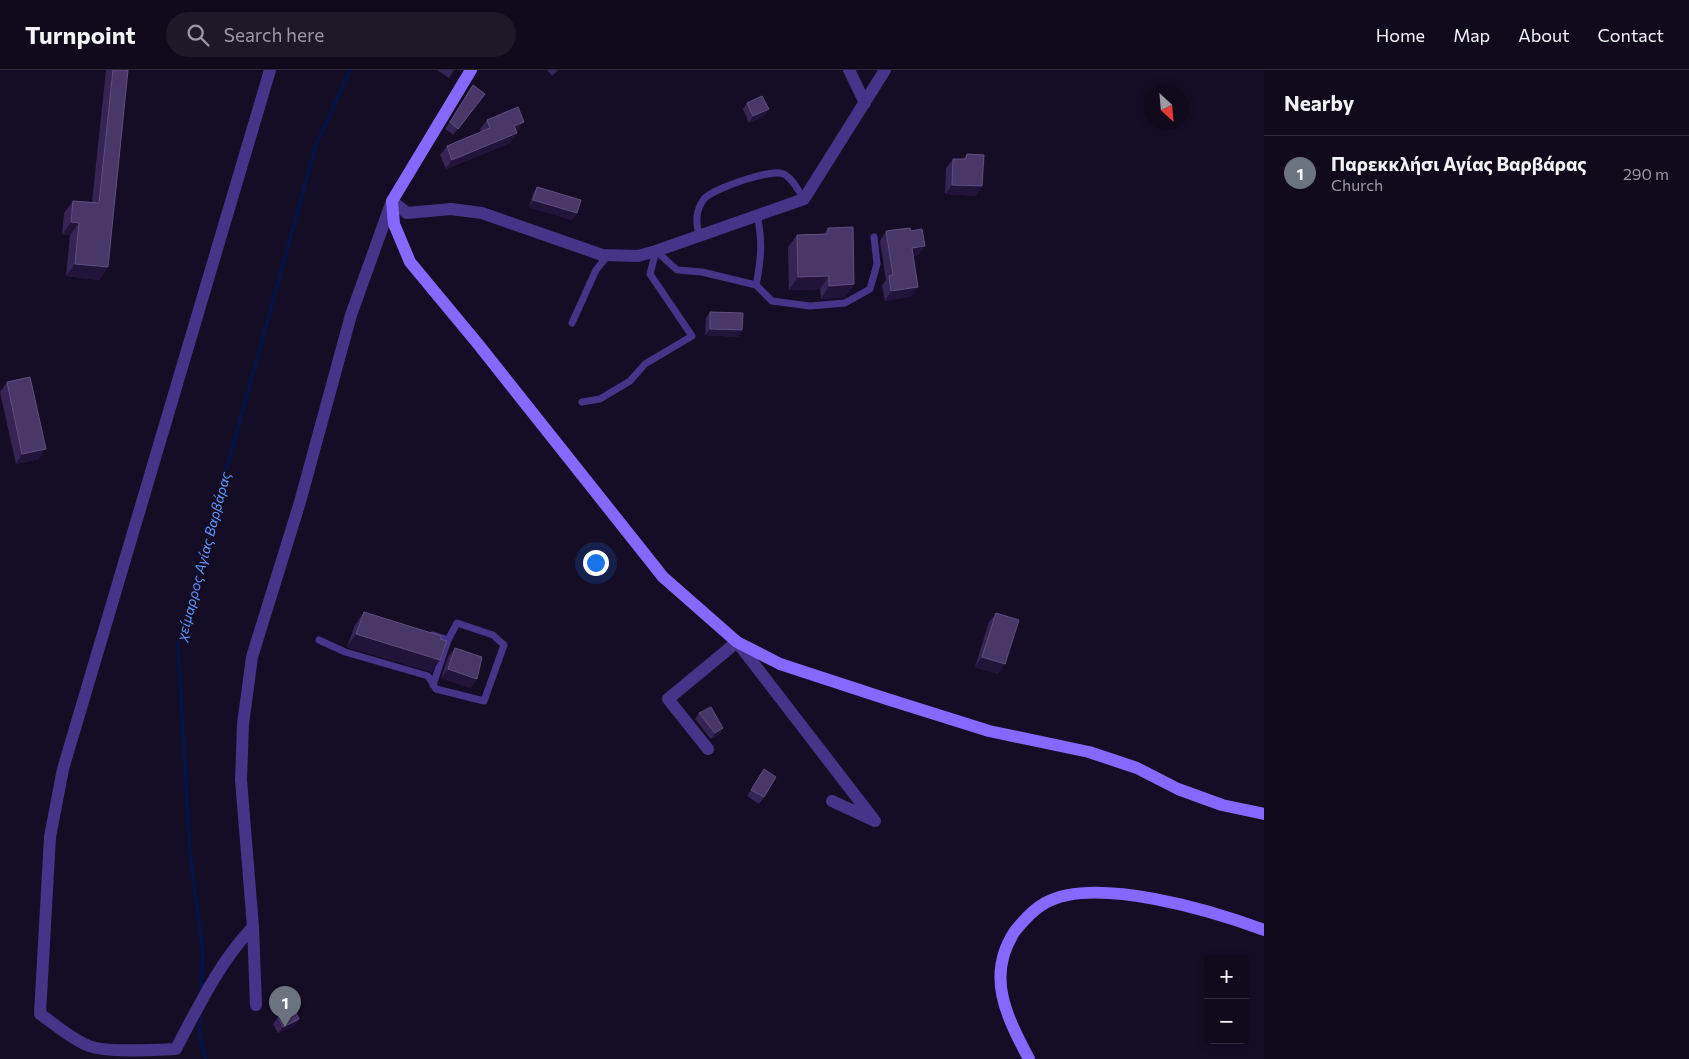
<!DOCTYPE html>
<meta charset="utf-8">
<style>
:root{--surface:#100a1c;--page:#1e1829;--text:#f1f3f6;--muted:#9c9aa3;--line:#302b3b;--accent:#00b7fc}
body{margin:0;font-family:Commissioner,sans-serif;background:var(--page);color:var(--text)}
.controls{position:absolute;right:15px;bottom:15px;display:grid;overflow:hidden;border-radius:8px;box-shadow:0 2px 8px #0003}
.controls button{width:45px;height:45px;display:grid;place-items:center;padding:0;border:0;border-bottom:1px solid var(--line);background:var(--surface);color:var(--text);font:25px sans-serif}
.compass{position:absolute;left:1144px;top:15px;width:45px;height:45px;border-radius:50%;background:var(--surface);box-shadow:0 2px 8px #0003;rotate:154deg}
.you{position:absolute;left:595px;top:492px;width:18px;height:18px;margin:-12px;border:4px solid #fff;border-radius:50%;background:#1a73e8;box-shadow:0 0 0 8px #1a73e833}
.badge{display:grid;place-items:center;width:32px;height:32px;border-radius:50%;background:var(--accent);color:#fff;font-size:16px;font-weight:700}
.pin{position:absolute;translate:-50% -41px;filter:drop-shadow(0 1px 2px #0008)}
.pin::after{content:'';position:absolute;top:26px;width:18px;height:15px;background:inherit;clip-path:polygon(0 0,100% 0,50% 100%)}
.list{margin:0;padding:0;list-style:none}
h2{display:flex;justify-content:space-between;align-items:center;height:65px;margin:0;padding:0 20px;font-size:21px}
h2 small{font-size:16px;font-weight:400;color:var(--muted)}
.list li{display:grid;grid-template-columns:32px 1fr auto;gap:15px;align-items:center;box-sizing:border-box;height:75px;padding:0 20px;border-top:1px solid var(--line)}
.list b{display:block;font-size:19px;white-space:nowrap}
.list p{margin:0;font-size:16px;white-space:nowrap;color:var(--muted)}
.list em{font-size:16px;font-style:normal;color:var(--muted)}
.icon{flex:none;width:28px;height:28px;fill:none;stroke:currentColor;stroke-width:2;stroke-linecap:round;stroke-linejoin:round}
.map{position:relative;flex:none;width:1264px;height:989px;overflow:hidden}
header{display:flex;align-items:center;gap:30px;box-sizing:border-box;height:70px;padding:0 25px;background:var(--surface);border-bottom:1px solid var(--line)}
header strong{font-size:24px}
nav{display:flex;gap:28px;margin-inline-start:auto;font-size:18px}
.search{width:350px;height:45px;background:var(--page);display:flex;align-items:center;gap:12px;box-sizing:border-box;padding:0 18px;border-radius:28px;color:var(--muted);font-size:19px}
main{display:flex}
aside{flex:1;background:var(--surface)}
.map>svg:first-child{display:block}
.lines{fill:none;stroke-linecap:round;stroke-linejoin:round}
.stream{stroke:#061245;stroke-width:4}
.lane{stroke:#463488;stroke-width:7}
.street{stroke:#463488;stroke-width:12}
.secondary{stroke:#8668ff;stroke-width:12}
.wall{fill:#362455}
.shaded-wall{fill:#21133a}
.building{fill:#483767;stroke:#5f4f7f}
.labels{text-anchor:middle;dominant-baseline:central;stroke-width:4;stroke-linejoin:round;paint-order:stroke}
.water-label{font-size:14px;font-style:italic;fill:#5f99ff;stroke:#150d25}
</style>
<header>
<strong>Turnpoint</strong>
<div class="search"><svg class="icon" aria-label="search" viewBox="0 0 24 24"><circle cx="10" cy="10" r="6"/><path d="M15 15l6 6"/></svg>Search here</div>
<nav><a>Home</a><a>Map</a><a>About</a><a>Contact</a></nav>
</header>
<main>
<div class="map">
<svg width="1264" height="989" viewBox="0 0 1264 989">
<rect width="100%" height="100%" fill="#150d25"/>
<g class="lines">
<path class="stream" d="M201,923L203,883L190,783L178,575L316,75L350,0
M200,944L199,960L205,989"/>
<path class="lane" d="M699,166C696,152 695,141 704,129C712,119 772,98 784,104C793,109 798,120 804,129
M756,215C761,190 763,171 757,145
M572,253L596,200L608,185
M582,332L600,329L630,311L645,294L692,266L650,204L656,181L677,200L702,202L756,215L772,231L810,236L845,233L870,219L877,194L874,167
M319,570L345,582L428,606L436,619L484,631L504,575L493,565L457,553L448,570L433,565
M433,615L448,570"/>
<path class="street" d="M270,0L63,699L50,767L40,944C56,955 71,969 89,976C108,983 155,980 176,979C198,937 220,891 253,857L241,710L243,654L252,587L300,432L351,245L392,131L407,143L451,139L482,143L602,185L638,186L656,181L804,129L885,0
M849,0L865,33
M708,679L668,629L737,572L875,751L832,731
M253,857L256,935"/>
<path class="secondary" d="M471,0L392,131L394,154L410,192L478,274L663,507L737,572L780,594L887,629L989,661L1089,682L1137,698L1178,719L1222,735L1264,744
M1029,989C1007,947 985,906 1015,861C1023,851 1034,839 1045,833C1095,805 1213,841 1264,860"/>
</g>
<path class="wall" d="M106,0H128L108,197L99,210L66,206L70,165H62L64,143L73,131L92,132Z
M437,0H454L449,8Z
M547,0H558L552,6Z
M473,15L485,24L453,65L445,59Z
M747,33L769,39L764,46L749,53L743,39Z
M487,50L517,62H516L517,63L510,73L446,99L440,85L447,76L481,62L480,59Z
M967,84L982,116L976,126L945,124L946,98L953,89H963Z
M537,117L577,143L572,150L529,137L533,124Z
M828,158L854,214L845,227L821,229L820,219L789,220L788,177L797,165L824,164Z
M886,161L925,176L918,185L913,186L912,226L885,231L882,216L886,210L880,171Z
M710,242L742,260L738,267L705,265L706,248Z
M7,312L39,389L16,394L0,322Z
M364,542L432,602L347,577L355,555Z
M996,543L998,604L975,597L989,552Z
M455,578L471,618L441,608L448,587Z
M699,643L723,658L719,665L711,669L695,649Z
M764,699V727L759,734L747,726Z
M278,947L299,949L294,956L278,963L273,954Z"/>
<path class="shaded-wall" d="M769,39L764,46L749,53L753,46Z
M524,52L517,62L507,66L514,56Z
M517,63L510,73L446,99L452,90Z
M952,115L982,116L976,126L945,124Z
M533,130L577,143L572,150L529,137Z
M71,152L79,153L70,165H62Z
M925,176L918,185L905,188L912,178Z
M75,194L108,197L99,210L66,206Z
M829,206L820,219L789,220L798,207Z
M854,214L845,227L821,229L829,216Z
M918,217L912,226L885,231L891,221Z
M710,259L742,260L738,267L705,265Z
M46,379L39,389L16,394L22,384Z
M356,564L440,590L432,602L347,577Z
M982,587L1005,594L998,604L975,597Z
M448,599L477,609L471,618L441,608Z
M723,658L719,665L711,669L715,663Z
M299,949L294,956L278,963L283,957Z"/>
<path class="building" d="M113,0H128L108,197L75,194L79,153L71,152L73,131L99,133Z
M473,15L485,24L458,59L450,52Z
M762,26L769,39L753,46L747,33Z
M518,37L524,52L514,56L517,63L452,90L447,76L490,58L487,50Z
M967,84L984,85L982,116L952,115L953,89H966Z
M537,117L581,130L577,143L533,130Z
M853,157L854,214L829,216V206L798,207L797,165L828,164V158Z
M910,158L911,161L922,159L925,176L912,178L918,217L891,221L889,206L893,205L886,161Z
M710,242L743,243L742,260L710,259Z
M30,307L46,379L22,384L7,312Z
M364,542L441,566L440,569L447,571L440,590L356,564Z
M996,543L1019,550L1005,594L982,587Z
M455,578L482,587L477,609L448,599Z
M711,637L723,658L715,663L699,643Z
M764,699L776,707L764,727L751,720Z
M294,939L299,949L283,957L278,947Z"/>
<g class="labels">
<g class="water-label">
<text transform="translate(203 486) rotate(-75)">χείμαρρος Αγίας Βαρβάρας</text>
</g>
</g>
</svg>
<div class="controls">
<button>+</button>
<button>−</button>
</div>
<svg class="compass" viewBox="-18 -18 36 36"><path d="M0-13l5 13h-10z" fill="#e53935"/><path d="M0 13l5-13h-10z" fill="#9c9aa3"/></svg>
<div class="you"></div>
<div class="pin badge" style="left:285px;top:957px;background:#6b7280">1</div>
</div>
<aside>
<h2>Nearby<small></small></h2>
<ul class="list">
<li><span class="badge" style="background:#6b7280">1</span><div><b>Παρεκκλήσι Αγίας Βαρβάρας</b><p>Church</p></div><em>290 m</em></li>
</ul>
</aside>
</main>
